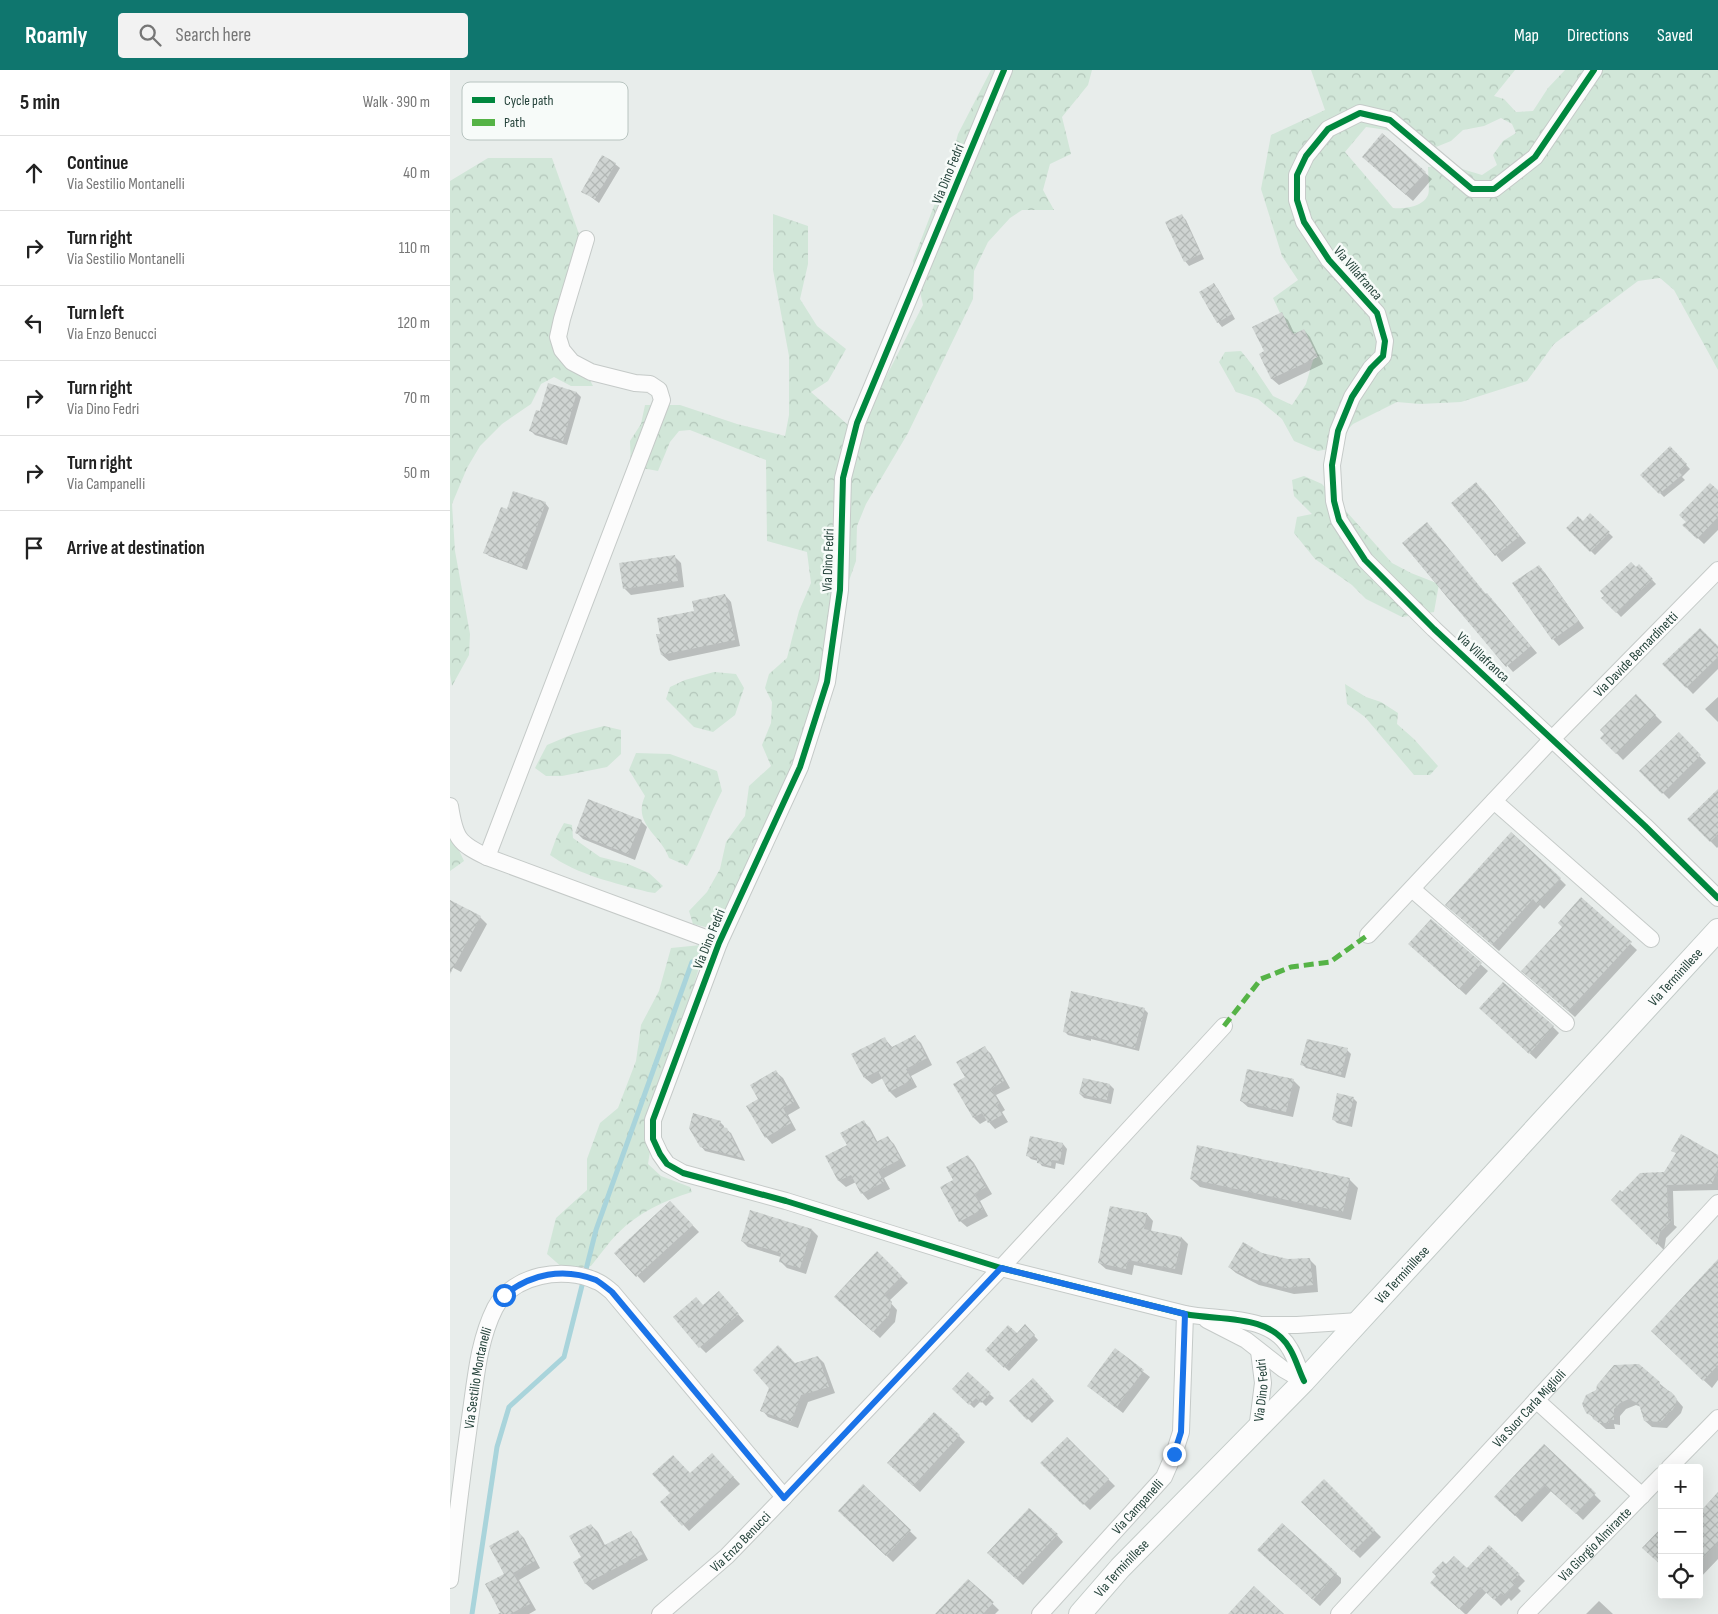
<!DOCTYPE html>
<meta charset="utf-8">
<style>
:root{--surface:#fff;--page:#f2f2f2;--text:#222;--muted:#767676;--line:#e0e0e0;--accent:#0f766e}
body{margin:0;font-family:"Sofia Sans Condensed",sans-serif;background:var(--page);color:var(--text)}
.controls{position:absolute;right:15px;bottom:15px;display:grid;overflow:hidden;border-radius:5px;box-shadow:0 5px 20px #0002}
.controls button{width:45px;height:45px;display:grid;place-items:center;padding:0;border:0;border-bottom:1px solid var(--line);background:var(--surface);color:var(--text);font:25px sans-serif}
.stop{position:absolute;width:15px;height:15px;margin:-11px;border:4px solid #1a73e8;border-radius:50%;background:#fff}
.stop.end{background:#1a73e8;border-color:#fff;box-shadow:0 1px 5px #0008}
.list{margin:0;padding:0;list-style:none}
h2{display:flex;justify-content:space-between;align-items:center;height:65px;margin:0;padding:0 20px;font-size:21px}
h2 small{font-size:16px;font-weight:400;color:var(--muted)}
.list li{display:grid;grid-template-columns:32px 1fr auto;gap:15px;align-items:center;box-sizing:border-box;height:75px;padding:0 20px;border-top:1px solid var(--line)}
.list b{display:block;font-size:19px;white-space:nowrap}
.list p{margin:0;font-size:16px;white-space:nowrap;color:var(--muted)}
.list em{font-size:16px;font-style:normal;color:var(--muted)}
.icon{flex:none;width:28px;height:28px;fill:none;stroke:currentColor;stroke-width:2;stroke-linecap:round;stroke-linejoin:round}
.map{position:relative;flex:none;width:1268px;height:1544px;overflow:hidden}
header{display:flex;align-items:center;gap:30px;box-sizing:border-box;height:70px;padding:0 25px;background:var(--accent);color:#fff}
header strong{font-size:24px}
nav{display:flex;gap:28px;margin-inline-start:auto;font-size:18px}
.search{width:350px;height:45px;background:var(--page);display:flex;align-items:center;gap:12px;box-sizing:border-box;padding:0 18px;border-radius:5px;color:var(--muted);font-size:19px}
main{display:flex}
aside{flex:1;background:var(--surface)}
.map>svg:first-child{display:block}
.forest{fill:url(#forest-crowns);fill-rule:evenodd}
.shadow{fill:#0003}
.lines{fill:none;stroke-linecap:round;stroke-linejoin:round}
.stream{stroke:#a9d4db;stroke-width:5}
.building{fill:url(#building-cross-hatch)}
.street-casing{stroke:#c5cac8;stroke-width:18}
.secondary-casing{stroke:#c3cbc8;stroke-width:24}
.street{stroke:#fcfcfc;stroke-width:16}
.secondary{stroke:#fcfcfc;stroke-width:22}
.quiet{stroke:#55b346;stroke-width:5;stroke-dasharray:10 5;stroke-linecap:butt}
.cycleway-casing{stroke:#f7fbf9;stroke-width:9}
.cycleway{stroke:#00873e;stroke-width:6}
.route{stroke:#1a73e8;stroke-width:6}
.labels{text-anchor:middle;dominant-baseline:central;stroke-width:5;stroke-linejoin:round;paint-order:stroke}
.street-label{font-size:14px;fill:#24423a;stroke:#f7fbf9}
.key{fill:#f7fbf9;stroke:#b8c4c0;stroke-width:1}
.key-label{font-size:14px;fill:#24423a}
</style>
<header>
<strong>Roamly</strong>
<div class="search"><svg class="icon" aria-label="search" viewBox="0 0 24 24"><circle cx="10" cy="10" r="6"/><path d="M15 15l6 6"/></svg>Search here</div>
<nav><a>Map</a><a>Directions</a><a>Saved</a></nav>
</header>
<main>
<aside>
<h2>5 min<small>Walk · 390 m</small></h2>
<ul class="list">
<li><svg class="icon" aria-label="ahead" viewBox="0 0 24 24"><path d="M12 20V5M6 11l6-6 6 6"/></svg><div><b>Continue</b><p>Via Sestilio Montanelli</p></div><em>40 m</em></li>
<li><svg class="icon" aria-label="right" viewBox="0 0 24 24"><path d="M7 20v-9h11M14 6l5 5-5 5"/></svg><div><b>Turn right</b><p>Via Sestilio Montanelli</p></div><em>110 m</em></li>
<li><svg class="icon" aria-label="left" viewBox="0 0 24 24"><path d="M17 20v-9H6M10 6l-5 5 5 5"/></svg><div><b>Turn left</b><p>Via Enzo Benucci</p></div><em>120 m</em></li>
<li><svg class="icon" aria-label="right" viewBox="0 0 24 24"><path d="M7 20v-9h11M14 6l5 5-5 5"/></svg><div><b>Turn right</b><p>Via Dino Fedri</p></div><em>70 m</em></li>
<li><svg class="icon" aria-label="right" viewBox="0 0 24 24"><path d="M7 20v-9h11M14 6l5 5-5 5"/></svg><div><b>Turn right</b><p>Via Campanelli</p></div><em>50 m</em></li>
<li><svg class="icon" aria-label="arrive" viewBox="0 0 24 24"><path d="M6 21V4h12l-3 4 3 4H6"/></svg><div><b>Arrive at destination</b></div></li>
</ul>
</aside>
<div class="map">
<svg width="1268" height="1544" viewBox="0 0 1268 1544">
<defs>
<pattern id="forest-crowns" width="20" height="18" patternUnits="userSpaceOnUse" patternTransform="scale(1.25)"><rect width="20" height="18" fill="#d1e6d8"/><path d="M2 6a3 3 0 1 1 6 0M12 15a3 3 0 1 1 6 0" fill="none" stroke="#b3c6ba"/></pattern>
<pattern id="building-cross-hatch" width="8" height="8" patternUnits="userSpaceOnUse" patternTransform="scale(1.25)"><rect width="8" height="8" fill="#cfd4d2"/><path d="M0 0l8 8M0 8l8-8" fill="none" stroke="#b2b7b5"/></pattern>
</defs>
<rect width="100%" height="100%" fill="#e8edeb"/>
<path class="forest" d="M541,0H642L638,15L612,47L621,84L600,94L593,120L604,140H572L560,148L538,172L524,201L523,229L458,363L416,434L407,456L406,491L386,547L370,607L376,647L272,861L243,854L239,841L257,822L270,799L276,772L295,746L299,716L321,696L312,675L321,653L322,632L315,618L319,604L337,588L349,541L361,513L357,482L317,471L316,390L240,360L229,361L220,372L208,401L181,396L180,371L191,354L195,335H230L287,354L335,366L339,345V286L323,200V144L358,156V194L350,229L367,256L396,279L378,311L361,322L407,363L473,235L463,191L501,91L508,64Z
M861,0H1065L1044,26L1054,29L1066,42L1083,41L1098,18L1115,0H1268V300L1224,220L1210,208L1188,211L1104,274L1077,311L1011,332L970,334L947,332L903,354L879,379L868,381L844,371L832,349L808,329L786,322L769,292L775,282L791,281L803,296L823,326L842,335L856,314L864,287L835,254L823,228L848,210L832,186L811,119L821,65L875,40ZM1051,48L1062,54L1066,63L1053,71L1043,85L1047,95L1032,105L1002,96L978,97C978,103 980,120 978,125C973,137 954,139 943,138L895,82L916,57C941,60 963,66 986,77L1001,71L1013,60L1034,56Z
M38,88H102L129,164L118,215L104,261L137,304L143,316H121L104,307L91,314L81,334L52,354L30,376L17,398L2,434L5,481L20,564L19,585L2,616L0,604V111Z
M854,406L872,414L942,493L961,503L989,514L984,542L952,547L916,529L902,515L865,489L844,463L847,447L862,444L844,426L842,410Z
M264,602L286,604L294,618L285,645L263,662L244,657L216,629L220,617L235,610Z
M895,614L916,627L931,632L948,643L947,654L964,669L988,696L980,705H964L915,647L897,634Z
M154,656L171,660V684L157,697L112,706H96L85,698L97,675L123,664Z
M186,683L220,684L267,701L272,721C259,745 251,772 237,796L219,788C211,765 182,754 195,726L179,700Z
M114,753L122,755L123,768L150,787L178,794L199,803L213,816L205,823L198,822C165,813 128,805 100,785L107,766Z
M0,761L14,791L0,801Z
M251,875L252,887L242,922L232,972L201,1075L198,1094L211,1106L240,1117L242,1122C215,1130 188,1143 168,1163C158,1173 150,1185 141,1196L114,1199L97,1184L106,1148L137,1120V1089L150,1053L168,1038L186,991L191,955L209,921L221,878Z"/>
<path class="shadow" d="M932,65L982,109L963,131L920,93Z
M165,94L170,98L149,133L133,121Z
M732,146L736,150L754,189L739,196L735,191Z
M764,215L768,219L785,249L772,257L768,252Z
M831,244L838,250L845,265L854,260L860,267L873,294L829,315L822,309L811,284L815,282Z
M99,315L127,323L131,327L117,375L85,365L81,361L90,342Z
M1220,378L1240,399L1232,407L1235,410L1214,427L1192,405Z
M1033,420L1076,473L1052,492L1003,433Z
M1268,420V460L1254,474L1234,455Z
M95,433L99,438L77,500L39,486L35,482L57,441Z
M1140,445L1163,467L1145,485L1117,458L1133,453Z
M953,473L1036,525L1037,524L1087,583L1063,602L996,526Z
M224,486L231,493L234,517L181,525L174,518Z
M1089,496L1095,503L1134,558L1109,576L1103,569Z
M1189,496L1206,514L1171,547L1153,528Z
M275,525L281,532L290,576L219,591L212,585V565Z
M1250,559L1268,577V599L1243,624L1214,594Z
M1186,626L1212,652L1173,690L1152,668Z
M1268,627V652L1255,639Z
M1229,664L1256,693L1219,729L1191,701Z
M1268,721V777L1267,778L1239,749Z
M191,751L197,757L185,790L133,769L126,762Z
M1110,809L1116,815L1094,839L1090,835L1049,881L1004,841Z
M1132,829L1187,880L1125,947L1079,907Z
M0,831L30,847L37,854L11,902L0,896Z
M981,850L1038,901L1016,925L966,880Z
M694,939L698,943L689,981L641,969V971L618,965L614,961Z
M1037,944L1103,957L1109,963L1086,989Z
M465,967L471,973L482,995L461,1006L467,1017L446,1028L440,1022L433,1008L422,1014L415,1008L403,985L434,968L443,978Z
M534,977L541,984L560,1018L546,1025L555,1040L552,1042L558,1052L545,1059L537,1050L530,1054L524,1048L517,1007Z
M897,980L901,984L895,1008L856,998L852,994Z
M326,1002L333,1008L350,1038L338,1045L346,1060L322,1074L316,1067L310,1030Z
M843,1010L850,1017L843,1047L798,1037L791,1031Z
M660,1015L664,1019L661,1034L634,1028L630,1024Z
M903,1028L907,1032L902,1057L887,1053L883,1049Z
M270,1052L274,1056V1058L281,1063L295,1091L255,1081L251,1076Z
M414,1052L420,1058L428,1073L438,1068L444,1074L456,1096L434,1108L440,1119L418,1130L412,1123L406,1112L396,1117L389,1111L376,1087L398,1076Z
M581,1068L613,1074L617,1079L614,1095L606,1093L605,1099L592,1096L588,1091L581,1089L577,1085Z
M1223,1080L1266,1091L1268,1093V1120L1223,1121L1224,1155L1227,1157L1216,1168L1214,1180L1162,1130L1172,1123L1215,1103L1227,1084Z
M518,1086L524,1093L542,1124L530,1131L538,1146L517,1157L510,1151L505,1111Z
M741,1109H899L908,1118L901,1150L750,1117Z
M220,1132L249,1162L194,1213L166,1183Z
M697,1144L703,1151L701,1161L732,1168L738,1174L732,1205L684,1195L682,1205L656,1199L649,1193Z
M362,1160L368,1166L356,1204L337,1198L330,1191L331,1187L298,1177L292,1171Z
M427,1183L458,1213L439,1231L447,1240L445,1252L430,1268L392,1233Z
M812,1184L838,1190H860L866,1196L868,1222L844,1224L809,1215L786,1203L779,1197Z
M1268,1190V1310L1262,1318L1210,1269Z
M275,1229L294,1251L256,1283L250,1277L254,1236Z
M575,1256L588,1270L559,1301L537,1280L567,1265Z
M665,1280L700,1307L673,1343L638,1316Z
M368,1287L374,1293L385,1323L358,1332L348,1358L318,1347L312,1340L345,1295Z
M518,1304L544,1328L536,1336L531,1331L524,1338L504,1319Z
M583,1309L604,1331L582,1353L561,1331Z
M1209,1313L1221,1323L1233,1337L1231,1343L1217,1358L1202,1357L1195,1351L1191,1337L1186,1335L1176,1339L1170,1346V1355L1164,1354L1165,1359H1156L1138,1343Z
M509,1366L515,1372L470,1422L445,1399Z
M617,1368L665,1416L640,1440L592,1393Z
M1094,1376L1151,1431L1133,1450L1102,1420L1072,1452L1046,1427Z
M262,1385L290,1414L239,1461L212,1432Z
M874,1411L931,1467L910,1488L853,1432Z
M413,1416L467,1468L443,1492L390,1441Z
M1268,1424V1489L1249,1509V1444Z
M141,1455L148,1462L156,1477L181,1463L187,1469L198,1490L143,1520L136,1514L125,1492L133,1488Z
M68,1462L74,1468L90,1498L69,1510L86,1540L79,1544H48L51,1542L56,1504Z
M607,1465L613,1472L573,1515L546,1489Z
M815,1486L884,1502L891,1508V1513L870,1536Z
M996,1496L1069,1505L1075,1511L1068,1518L1071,1521L1061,1531L1059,1528L1051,1536L1037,1522L1017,1544H1015L988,1519Z
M518,1510L549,1540L545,1544H487Z
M1149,1531L1163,1544H1136Z"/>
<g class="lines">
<path class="stream" d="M22,1544L47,1377L59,1337L114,1287L146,1160L242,892"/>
</g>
<path class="building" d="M932,63L976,102L956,125L912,87Z
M152,85L166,93L145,129L131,122Z
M732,144L751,184L734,192L715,152Z
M764,213L782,244L767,253L749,222Z
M832,242L842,265L854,259L868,287L821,309L809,284L814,281L802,257Z
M98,313L127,322L113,371L79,361L86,340L90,341Z
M1220,376L1237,394L1229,402L1232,405L1209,424L1190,405Z
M1026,412L1070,466L1045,486L1001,433Z
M1260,413L1268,420V447L1247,469L1232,455L1236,452L1229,445Z
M63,421L96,432L72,497L33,483L51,437L57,439Z
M1140,443L1160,462L1140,482L1116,458L1128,446L1133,451Z
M977,452L1036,524L1037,523L1081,576L1056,597L952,473Z
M225,485L228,511L173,519L169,493Z
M1181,492L1186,497L1189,494L1203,509L1166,543L1151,528L1154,526L1150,521Z
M1089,495L1129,551L1102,570L1062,513Z
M275,524L285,570L211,585L206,564H210L207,548L244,541L242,531Z
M1250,558L1268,576V587L1236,618L1212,594Z
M1186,624L1206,645L1166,684L1150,668L1154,664L1150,660Z
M1229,662L1251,685L1212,724L1189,701Z
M1268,719V764L1260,772L1237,749Z
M138,729L192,750L178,784L125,763Z
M1061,762L1111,808L1087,834L1083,829L1042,875L995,835Z
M1131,827L1182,872L1118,941L1071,901L1112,857L1108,853Z
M0,830L31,846L0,904Z
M981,849L1032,893L1009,919L958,874Z
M1053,912L1104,956L1079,984L1029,938Z
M621,921L695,938L685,978L637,965V967L613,962Z
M465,965L477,988L456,999L462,1010L439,1022L428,1001L414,1008L401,984L435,967L440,978Z
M857,969L898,978L891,1005L850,995Z
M535,976L554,1011L541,1019L549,1033L547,1035L552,1045L538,1053L532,1043L523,1048L503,1014L515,1007L506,992Z
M797,999L844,1009L836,1042L790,1031Z
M326,1000L344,1032L333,1038L341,1053L315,1068L296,1036L308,1029L300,1015Z
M633,1008L660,1014L657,1030L629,1024Z
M887,1023L904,1027L898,1053L882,1050Z
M243,1043L271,1051L269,1056L277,1058L292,1088L250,1077L239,1058Z
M414,1050L426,1072L438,1066L451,1089L428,1101L434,1112L411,1124L401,1105L388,1111L375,1086L397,1075L390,1063Z
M1231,1064L1268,1085V1098L1262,1114L1217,1115L1218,1147L1222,1150L1210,1162L1207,1175L1161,1130L1170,1120L1172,1122L1190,1103L1214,1102L1226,1083L1221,1081Z
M580,1066L613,1073L610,1091L602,1090L601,1096L587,1093V1088L576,1086Z
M747,1075L900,1108L893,1142L740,1109Z
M518,1085L536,1117L524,1124L533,1139L509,1152L490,1117L503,1110L496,1097Z
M220,1131L243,1155L186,1207L164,1183Z
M660,1136L697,1143L694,1159L732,1167L725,1199L678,1190L676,1199L648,1193Z
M300,1140L362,1159L350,1198L329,1192L331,1183L291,1171Z
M793,1172L812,1183L838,1189L860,1188L863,1215L837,1218L802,1209L778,1197Z
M427,1181L452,1206L434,1224L442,1232L439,1245L423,1262L384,1227Z
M1268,1189V1295L1253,1311L1201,1261Z
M269,1221L289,1244L249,1278L223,1247L246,1227L253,1235Z
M575,1254L585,1265L554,1298L535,1280L558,1255L567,1263Z
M328,1275L345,1293L368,1286L379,1317L351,1325L341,1352L310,1341L319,1318L303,1300Z
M665,1278L694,1300L666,1338L637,1316Z
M1189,1294L1210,1312V1316L1221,1322L1224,1325L1227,1329L1225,1336L1221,1342H1219L1211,1352L1194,1351L1189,1334L1179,1329L1170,1333L1164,1339V1350L1158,1349L1159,1353H1149L1143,1349L1142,1345L1137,1344L1135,1341L1132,1334L1136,1325L1146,1320L1147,1315L1164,1295Z
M518,1302L541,1323L531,1333L526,1328L519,1335L502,1319Z
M583,1308L601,1327L577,1350L559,1331Z
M484,1342L510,1365L463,1416L437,1393Z
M617,1367L659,1409L633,1435L590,1393Z
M1094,1374L1146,1423L1126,1444L1094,1415L1065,1446L1044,1427Z
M262,1383L284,1407L232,1456L210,1432L220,1423L202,1404L223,1385L240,1403Z
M874,1409L925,1460L903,1482L851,1432Z
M413,1414L461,1460L436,1486L388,1441Z
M1268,1422V1472L1249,1492V1443Z
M579,1438L608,1464L566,1509L537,1483Z
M832,1453L887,1503L863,1530L807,1480Z
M141,1454L153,1476L181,1461L193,1484L135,1514L123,1492L131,1487L119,1466Z
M1212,1457V1496L1192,1478Z
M68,1460L85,1491L63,1503L80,1534L60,1544H51L35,1514L54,1504L39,1476Z
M1039,1475L1070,1504L1062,1511L1065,1514L1054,1525L1051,1523L1044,1530L1030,1517L1009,1539L980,1513L986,1506L982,1502L993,1491L996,1494L1004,1486L1017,1498Z
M518,1509L544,1532L533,1544H485Z
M804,1516L834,1544H778Z"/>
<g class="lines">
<defs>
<g id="street">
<path d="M554,0L407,353L393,408L390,520L377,612L350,697L269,873L203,1050V1069L210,1084L217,1094L233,1103L336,1131L551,1198L735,1244C769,1251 820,1243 840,1279C846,1289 849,1301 854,1311"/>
<path d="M1144,0L1085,87L1044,119H1022L940,50L910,43L878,59L856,86L847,105V130L854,152L879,190L927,243L935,271L933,286L921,298L902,327L888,361L882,395L884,431L889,450L915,490L984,559L1195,756L1268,828"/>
<path d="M1044,731L1201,869"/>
<path d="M0,736C5,768 8,773 37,787L269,873"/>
<path d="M37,787L212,330L209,320L200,314L185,313L141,302L122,292L112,280L108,267L112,249L136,169"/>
<path d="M962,819L1116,953"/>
<path id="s1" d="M918,865L1102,669L1268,500"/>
<path d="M757,1250L796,1270L833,1299L854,1311"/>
<path d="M812,1255H847L909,1251"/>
<path d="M1086,1330L1192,1426"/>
<path id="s2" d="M807,1360L813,1313L809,1281"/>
<path d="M1219,1398L1268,1348"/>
<path id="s3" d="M0,1510C6,1454 13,1397 21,1341C26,1306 29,1270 45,1238C63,1204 114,1196 146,1211C152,1213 157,1218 162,1222L334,1427"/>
<path id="s4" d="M210,1544L277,1486L334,1427L551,1198L774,956"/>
<path id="s5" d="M590,1544L714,1407L724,1384L731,1362L735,1244"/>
<path id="s6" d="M889,1544L1268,1133"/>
<path id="s7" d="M1076,1544L1212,1405"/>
</g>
<g id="secondary">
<path id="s8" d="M630,1544L670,1498L854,1311L1268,860"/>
</g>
</defs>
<use href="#street" class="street-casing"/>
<use href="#secondary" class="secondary-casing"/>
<use href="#street" class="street"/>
<use href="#secondary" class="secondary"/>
<path class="quiet" d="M774,956L811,909L841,897L880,892L918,865"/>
<defs>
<path id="cycleway" d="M554,0L407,353L393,408L390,520L377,612L350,697L269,873L203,1050V1069L210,1084L217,1094L233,1103L336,1131L551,1198L735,1244C769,1251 820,1243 840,1279C846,1289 849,1301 854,1311
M1144,0L1085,87L1044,119H1022L940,50L910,43L878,59L856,86L847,105V130L854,152L879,190L927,243L935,271L933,286L921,298L902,327L888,361L882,395L884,431L889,450L915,490L984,559L1195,756L1268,828"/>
</defs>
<use href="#cycleway" class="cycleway-casing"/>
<use href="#cycleway" class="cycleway"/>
</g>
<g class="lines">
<path class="route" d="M54,1225C81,1204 113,1197 146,1210C151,1213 157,1218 162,1222L334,1428L551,1198L735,1244L731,1362L724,1384"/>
</g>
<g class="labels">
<g class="street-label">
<text transform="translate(498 104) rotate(-68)">Via Dino Fedri</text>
<text transform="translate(908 203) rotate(49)">Via Villafranca</text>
<text transform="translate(378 490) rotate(-88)">Via Dino Fedri</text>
<text stroke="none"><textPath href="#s1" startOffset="388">Via Davide Bernardinetti</textPath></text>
<text transform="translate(1033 587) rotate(43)">Via Villafranca</text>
<text transform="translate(259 869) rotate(-68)">Via Dino Fedri</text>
<text stroke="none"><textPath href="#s8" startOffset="872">Via Terminillese</textPath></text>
<text stroke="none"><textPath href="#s8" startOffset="468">Via Terminillese</textPath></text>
<text stroke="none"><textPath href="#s3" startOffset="204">Via Sestilio Montanelli</textPath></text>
<text stroke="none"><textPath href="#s2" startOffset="40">Via Dino Fedri</textPath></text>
<text stroke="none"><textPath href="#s6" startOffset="280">Via Suor Carla Miglioli</textPath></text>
<text stroke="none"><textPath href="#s5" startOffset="145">Via Campanelli</textPath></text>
<text stroke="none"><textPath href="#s4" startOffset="108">Via Enzo Benucci</textPath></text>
<text stroke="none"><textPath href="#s7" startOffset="98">Via Giorgio Almirante</textPath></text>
<text stroke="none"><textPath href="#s8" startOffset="62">Via Terminillese</textPath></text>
</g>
</g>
<rect x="12" y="12" width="166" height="58" rx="8" class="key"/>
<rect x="22" y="27" width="23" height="6" fill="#00873e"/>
<rect x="22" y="49" width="23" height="7" fill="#55b346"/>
<g class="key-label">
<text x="54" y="35">Cycle path</text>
<text x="54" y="57">Path</text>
</g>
</svg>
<div class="controls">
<button>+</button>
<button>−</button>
<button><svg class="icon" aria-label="locate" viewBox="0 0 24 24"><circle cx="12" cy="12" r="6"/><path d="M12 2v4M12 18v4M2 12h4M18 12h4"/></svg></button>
</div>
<div class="stop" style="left:54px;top:1225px"></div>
<div class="stop end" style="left:724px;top:1384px"></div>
</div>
</main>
